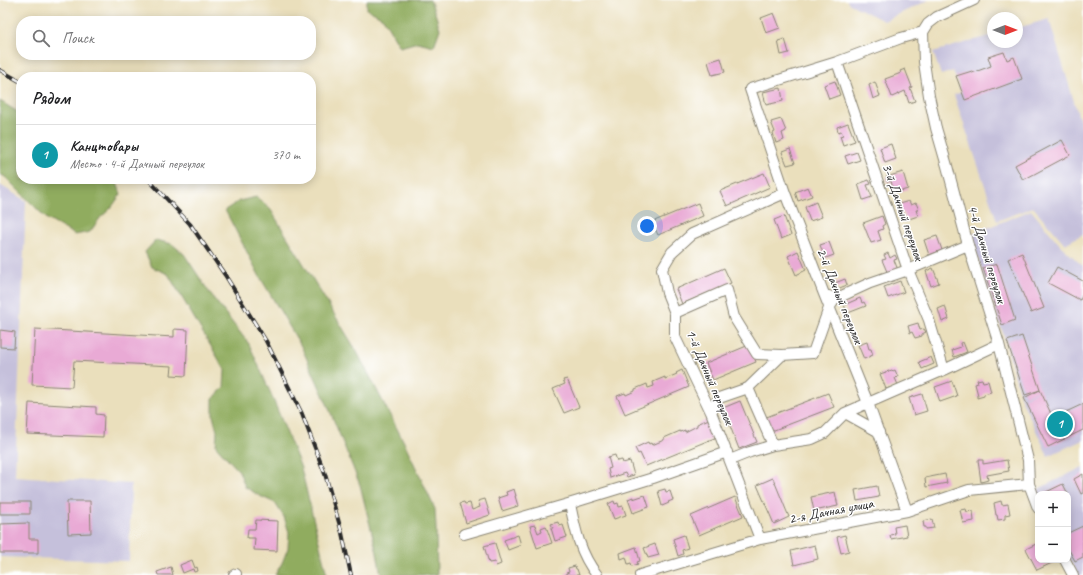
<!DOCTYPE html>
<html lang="ru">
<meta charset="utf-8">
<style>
:root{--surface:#fff;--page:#f2f2f2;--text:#202124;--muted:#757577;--line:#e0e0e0;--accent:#ea580c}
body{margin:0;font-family:Caveat,sans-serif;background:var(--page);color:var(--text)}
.controls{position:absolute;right:12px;bottom:12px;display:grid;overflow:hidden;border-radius:8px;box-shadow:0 2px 10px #0003}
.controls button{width:36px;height:36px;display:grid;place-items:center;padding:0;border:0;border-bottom:1px solid var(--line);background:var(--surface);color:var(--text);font:20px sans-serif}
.compass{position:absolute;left:987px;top:12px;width:36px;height:36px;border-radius:50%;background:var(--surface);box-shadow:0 2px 10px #0003;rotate:90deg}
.you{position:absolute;left:647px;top:226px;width:14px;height:14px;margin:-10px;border:3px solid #fff;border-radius:50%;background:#1a73e8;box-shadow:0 0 0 6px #1a73e833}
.badge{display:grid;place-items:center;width:26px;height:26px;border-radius:50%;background:var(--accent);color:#fff;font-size:13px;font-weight:700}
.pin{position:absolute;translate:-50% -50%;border:2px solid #fff;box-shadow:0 1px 4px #0006}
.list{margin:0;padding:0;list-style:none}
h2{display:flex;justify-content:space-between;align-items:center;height:52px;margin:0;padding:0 16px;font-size:17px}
h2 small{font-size:13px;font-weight:400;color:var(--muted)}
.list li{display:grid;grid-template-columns:26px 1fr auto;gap:12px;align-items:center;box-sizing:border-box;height:60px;padding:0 16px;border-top:1px solid var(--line)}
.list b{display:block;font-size:15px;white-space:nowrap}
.list p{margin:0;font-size:13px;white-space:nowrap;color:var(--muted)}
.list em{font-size:13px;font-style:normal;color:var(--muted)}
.icon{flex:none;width:22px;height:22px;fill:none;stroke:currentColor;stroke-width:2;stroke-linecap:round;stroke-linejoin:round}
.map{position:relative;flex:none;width:1083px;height:575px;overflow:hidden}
.search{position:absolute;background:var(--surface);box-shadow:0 2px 10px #0003;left:16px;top:16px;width:300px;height:44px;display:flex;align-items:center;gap:10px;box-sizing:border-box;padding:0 14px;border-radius:16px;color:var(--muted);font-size:15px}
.panel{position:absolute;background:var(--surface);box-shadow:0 2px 10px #0003;left:16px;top:72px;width:300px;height:112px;border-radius:16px}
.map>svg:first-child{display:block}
.industrial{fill:#c5c0db}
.forest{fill:#90ac5e;stroke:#5e6c44}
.building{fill:#e9aad5}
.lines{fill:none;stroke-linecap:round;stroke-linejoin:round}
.minor-casing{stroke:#8a8574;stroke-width:12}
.minor{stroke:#fff;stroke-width:10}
.rail-casing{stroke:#2b2b2b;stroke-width:4}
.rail{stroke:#fff;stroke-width:2.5;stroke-dasharray:8;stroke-linecap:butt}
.labels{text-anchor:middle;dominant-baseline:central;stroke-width:3;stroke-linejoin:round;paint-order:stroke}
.street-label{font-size:14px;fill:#2b2b2b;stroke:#fff}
</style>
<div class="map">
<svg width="1083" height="575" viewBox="0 0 1083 575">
<rect width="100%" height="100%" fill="#fff"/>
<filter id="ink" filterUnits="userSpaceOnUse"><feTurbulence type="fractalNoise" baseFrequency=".025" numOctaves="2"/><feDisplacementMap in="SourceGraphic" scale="8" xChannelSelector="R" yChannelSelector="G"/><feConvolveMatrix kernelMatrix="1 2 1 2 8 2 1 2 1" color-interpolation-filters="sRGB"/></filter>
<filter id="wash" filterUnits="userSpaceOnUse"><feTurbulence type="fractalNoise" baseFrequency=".012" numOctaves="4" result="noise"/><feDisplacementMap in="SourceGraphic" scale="16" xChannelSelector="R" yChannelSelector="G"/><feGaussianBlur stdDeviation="0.9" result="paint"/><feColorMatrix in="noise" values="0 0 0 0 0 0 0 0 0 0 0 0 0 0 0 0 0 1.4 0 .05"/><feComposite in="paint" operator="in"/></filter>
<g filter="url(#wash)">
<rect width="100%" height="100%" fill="#eadfbc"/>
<path class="industrial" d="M847,0H929L884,21L848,3Z
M1049,19L1083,131V234L1065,244L1033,207L997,221L954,95L961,92L953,71L941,75L933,52L993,35V42H1017V28Z
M0,185L26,201L15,476L131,484L129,561L0,557Z
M1031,210L1061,246L1083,266V440L1048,456L1021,399L1005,339L970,235Z
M1083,467V575H1078L1068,555V494H1038L1034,491Z"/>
<path class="forest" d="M367,0H430L435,13L440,29L434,46L418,42L400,47L383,18L367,9Z
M0,101L21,114V179L116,180L121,194L111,208L100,218L90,232L75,235L47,219L5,177L0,174Z
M256,197L269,207L356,350L405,444L435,509L436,528L437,575H381L377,553L360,485L328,406L301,346L260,277L225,210L239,201Z
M156,240L172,244L184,254L211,295L249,344L271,394L301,468L327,575H275L282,563L288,548L289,532L284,517L275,503L260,496L245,487L239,471L216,446L217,431L213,416V399L224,387L225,370L168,274L152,267L145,252Z"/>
<g id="blocks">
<path class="building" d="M774,13L780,28L766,33L761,18Z
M785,39L789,53L781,55L778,41Z
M1004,52L1007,60L1014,57L1022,79L965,100L956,76L972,71V73L991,66L988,57Z
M721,58L725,72L712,75L708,62Z
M905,69L912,87L910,88L915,101L909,103L905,91L892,97L885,79L901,73L900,71Z
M835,81L840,95L829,99L824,85Z
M875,82L880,96L873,99L869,85Z
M781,88L783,101L766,105L763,92Z
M781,119L786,131L782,133L784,140L776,143L773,133L775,132L771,122Z
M848,123L855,141L843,145L840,136L843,135L841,131L838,132L837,127Z
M1062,140L1070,155L1023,180L1015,165Z
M891,144L896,159L885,163L880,148Z
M790,149L795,163L787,165L782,152Z
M857,152L860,160L848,164L845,156Z
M903,172L908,189L894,193L891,181L887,182L886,177Z
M764,173L770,187L727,206L720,191Z
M869,180L871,184L867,185L872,197L863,200L858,184Z
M808,187L812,196L798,201L795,192Z
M909,201L911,205L916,203L919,210H916L918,216L906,220L903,212L900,213L898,209L900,208L899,204Z
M816,202L822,217L810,221L805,207Z
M698,203L703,216L658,235L652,222Z
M784,216L791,235L781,239L774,220Z
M882,216L885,224L882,226L883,229L878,231L881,240L871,243L863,223Z
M937,236L942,250L929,255L924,240Z
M829,242L834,255L823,259L821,254L823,253L820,245Z
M798,251L806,270L796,275L788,256Z
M888,253L890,258L895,255L897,259L894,260L898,270L888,274L882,260L886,259L884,255Z
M1022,253L1044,308L1031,313L1008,259Z
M997,264L1015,320L1002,325L983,268Z
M1057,267L1083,281V294L1080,300L1048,283Z
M724,268L731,283L682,304L676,289Z
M933,268L939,283L931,286L926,271Z
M845,279L847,285L837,289L835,283Z
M900,281L904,292L888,298L884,287Z
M860,298L862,303L864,302L866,306L848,313L844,305Z
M945,306L949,319L942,322L938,309Z
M918,323L920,330L924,329L926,332L922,334V336L915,338L912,332L910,333L908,326Z
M35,329L174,337V329L188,330L186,376L171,375L172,366L74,361L72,387L32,385Z
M0,330L15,332L14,348L0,347Z
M1022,336L1040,390L1053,418L1083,404V430L1048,447L1024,398L1040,390L1025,395L1007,341Z
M867,342L869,349H871L873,355L864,359L858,345Z
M963,342L967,352L954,357L952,350L961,347L960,343Z
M749,345L756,362L713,380L706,363Z
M931,357L934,364L922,369L919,362Z
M682,370L689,387L625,414L617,396L625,393L626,395L635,391V389L647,384L648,388L654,386L653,382L665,377V379L677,374L676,373Z
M892,370L893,371L895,370L898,377L895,378L898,385L886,389L880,374Z
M567,379L579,407L564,413L553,389L565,384L563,380Z
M982,379L983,382L988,381L991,392L984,394V396L977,398V395H978L975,384L978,383L977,380Z
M952,381L957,396L940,402L935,387Z
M828,393L834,407L769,432L764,418Z
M922,394L927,411L914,415L909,398Z
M740,401L757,442L739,449L723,408Z
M29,403L96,407V414L104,415L103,437L27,434Z
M709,419L717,437L646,466L640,453L638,454L635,448L648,442L649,444L651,443L652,445L664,440V438L680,431V432L685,430V432L697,426V424Z
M615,455L617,461L622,460L623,463L630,461L634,475L627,477L625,473L610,478L608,469L611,468L608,457Z
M978,460H983V464L1007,460L1009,471L987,475L988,480L981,482Z
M945,474L947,483L926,487L925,478Z
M1083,474V493L1081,494L1074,479Z
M773,478L789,517L774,524L757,485Z
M1063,484L1068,494H1042Z
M877,486L879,497L857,501L855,490Z
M514,489L516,496H515L518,506L502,511L498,498L507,495L506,492Z
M665,489L666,492L670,491L673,500L668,502L669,503L662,506L658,491Z
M835,492L838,506L814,511L811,497Z
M645,495L649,507L633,513L628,499L633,497V499Z
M735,497L743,516L699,535L691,516Z
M485,499L490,515L466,523L460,503L464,502L465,504L470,503L472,510L480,507L478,501Z
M67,501H90L91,533L68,534Z
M614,501L615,504L618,503L619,507L623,506L626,515L614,519L608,504Z
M1001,501L1002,505L1008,504L1010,514L1005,515V519L998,520L997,515H996L994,503Z
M0,502H30V514H0Z
M966,509L967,512L973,511L974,521L963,523L960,510Z
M932,519L934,528L926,529V527H924L923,521Z
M256,520L278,521L277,551L254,550L255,538H247L248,529H255Z
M558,522L559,526L563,525L567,537L555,541L551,528H553L551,524Z
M29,523V539H38V553H0V524Z
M535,525L538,533L542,531L541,528L546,526L552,543L537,548L530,526Z
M905,525L907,536L891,539L890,535L895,534L894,527Z
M1083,526V557L1075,561L1068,548V533Z
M518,535L521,545L508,550L504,540Z
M684,535L688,548L682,550L683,554L678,556L673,539Z
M845,535L849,551L841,553L837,537Z
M495,543L501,564L496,566L495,562L489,563L484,546Z
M1038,543V560H1053L1054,562L1037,570L1026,549Z
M655,544L659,555L648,558L644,548Z
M815,545L818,559L794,565L791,551Z
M636,547L640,561L637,562L638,564L632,566L631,563L628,564L626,557L621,559L620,553Z
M192,560L195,568L197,567L198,571L194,572L193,569L183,573L180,565Z
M575,566L576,569H577L579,575H566V573L569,572L568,568Z
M171,567L173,575H158L157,572Z"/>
</g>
</g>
<g filter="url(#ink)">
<use href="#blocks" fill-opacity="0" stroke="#8a8574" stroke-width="1"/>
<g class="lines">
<defs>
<path id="minor" d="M923,32L924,62L929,96L936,128L947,166L968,245L999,344L1028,460L1029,484L1038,508
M837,62L908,270L929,320L944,370
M829,296L835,299L870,283L908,270L968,245
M675,313L727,290L734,317L757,354L782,355L813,353L829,308L835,299
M748,388L773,445
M711,412L719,398L748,388L782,355
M845,413L879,432
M730,460L750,452L773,445L812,439L825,433L845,413L944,370L999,344
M570,504C575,529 580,554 597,575
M907,511L868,403L824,294L785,193L750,89L837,62L901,38L923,32L928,24L937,17L974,0
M464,534L575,502L653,478L727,452
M760,539L711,412L675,337V313L667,293L662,269L672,252L692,234L785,193
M1065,560L1073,575
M234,575L236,574
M640,575L760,539L907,511L969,490L1029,484"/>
</defs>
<use href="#minor" class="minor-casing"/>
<use href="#minor" class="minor"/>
<defs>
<path id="rail" d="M0,70L21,82
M148,179L190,224L225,275L266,341L302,414L325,474L342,533L351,575"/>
</defs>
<use href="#rail" class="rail-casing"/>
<use href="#rail" class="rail"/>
</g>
</g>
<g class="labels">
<g class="street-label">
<text transform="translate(903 212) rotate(71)">3-й Дачный переулок</text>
<text transform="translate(987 254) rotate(73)">4-й Дачный переулок</text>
<text transform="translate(840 296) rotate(68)">2-й Дачный переулок</text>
<text transform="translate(710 377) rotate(67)">1-й Дачный переулок</text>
<text transform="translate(831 511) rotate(-11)">2-я Дачная улица</text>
</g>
</g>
</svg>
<div class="controls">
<button>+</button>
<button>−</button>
</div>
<svg class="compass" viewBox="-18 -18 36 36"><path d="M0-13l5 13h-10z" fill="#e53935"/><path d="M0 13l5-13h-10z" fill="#757577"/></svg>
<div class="you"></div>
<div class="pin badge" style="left:1060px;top:424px;background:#0f9aa8">1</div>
<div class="search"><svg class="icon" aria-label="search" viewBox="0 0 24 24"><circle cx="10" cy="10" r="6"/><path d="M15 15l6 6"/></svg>Поиск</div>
<section class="panel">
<h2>Рядом<small></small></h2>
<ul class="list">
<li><span class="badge" style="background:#0f9aa8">1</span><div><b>Канцтовары</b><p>Место · 4-й Дачный переулок</p></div><em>370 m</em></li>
</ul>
</section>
</div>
